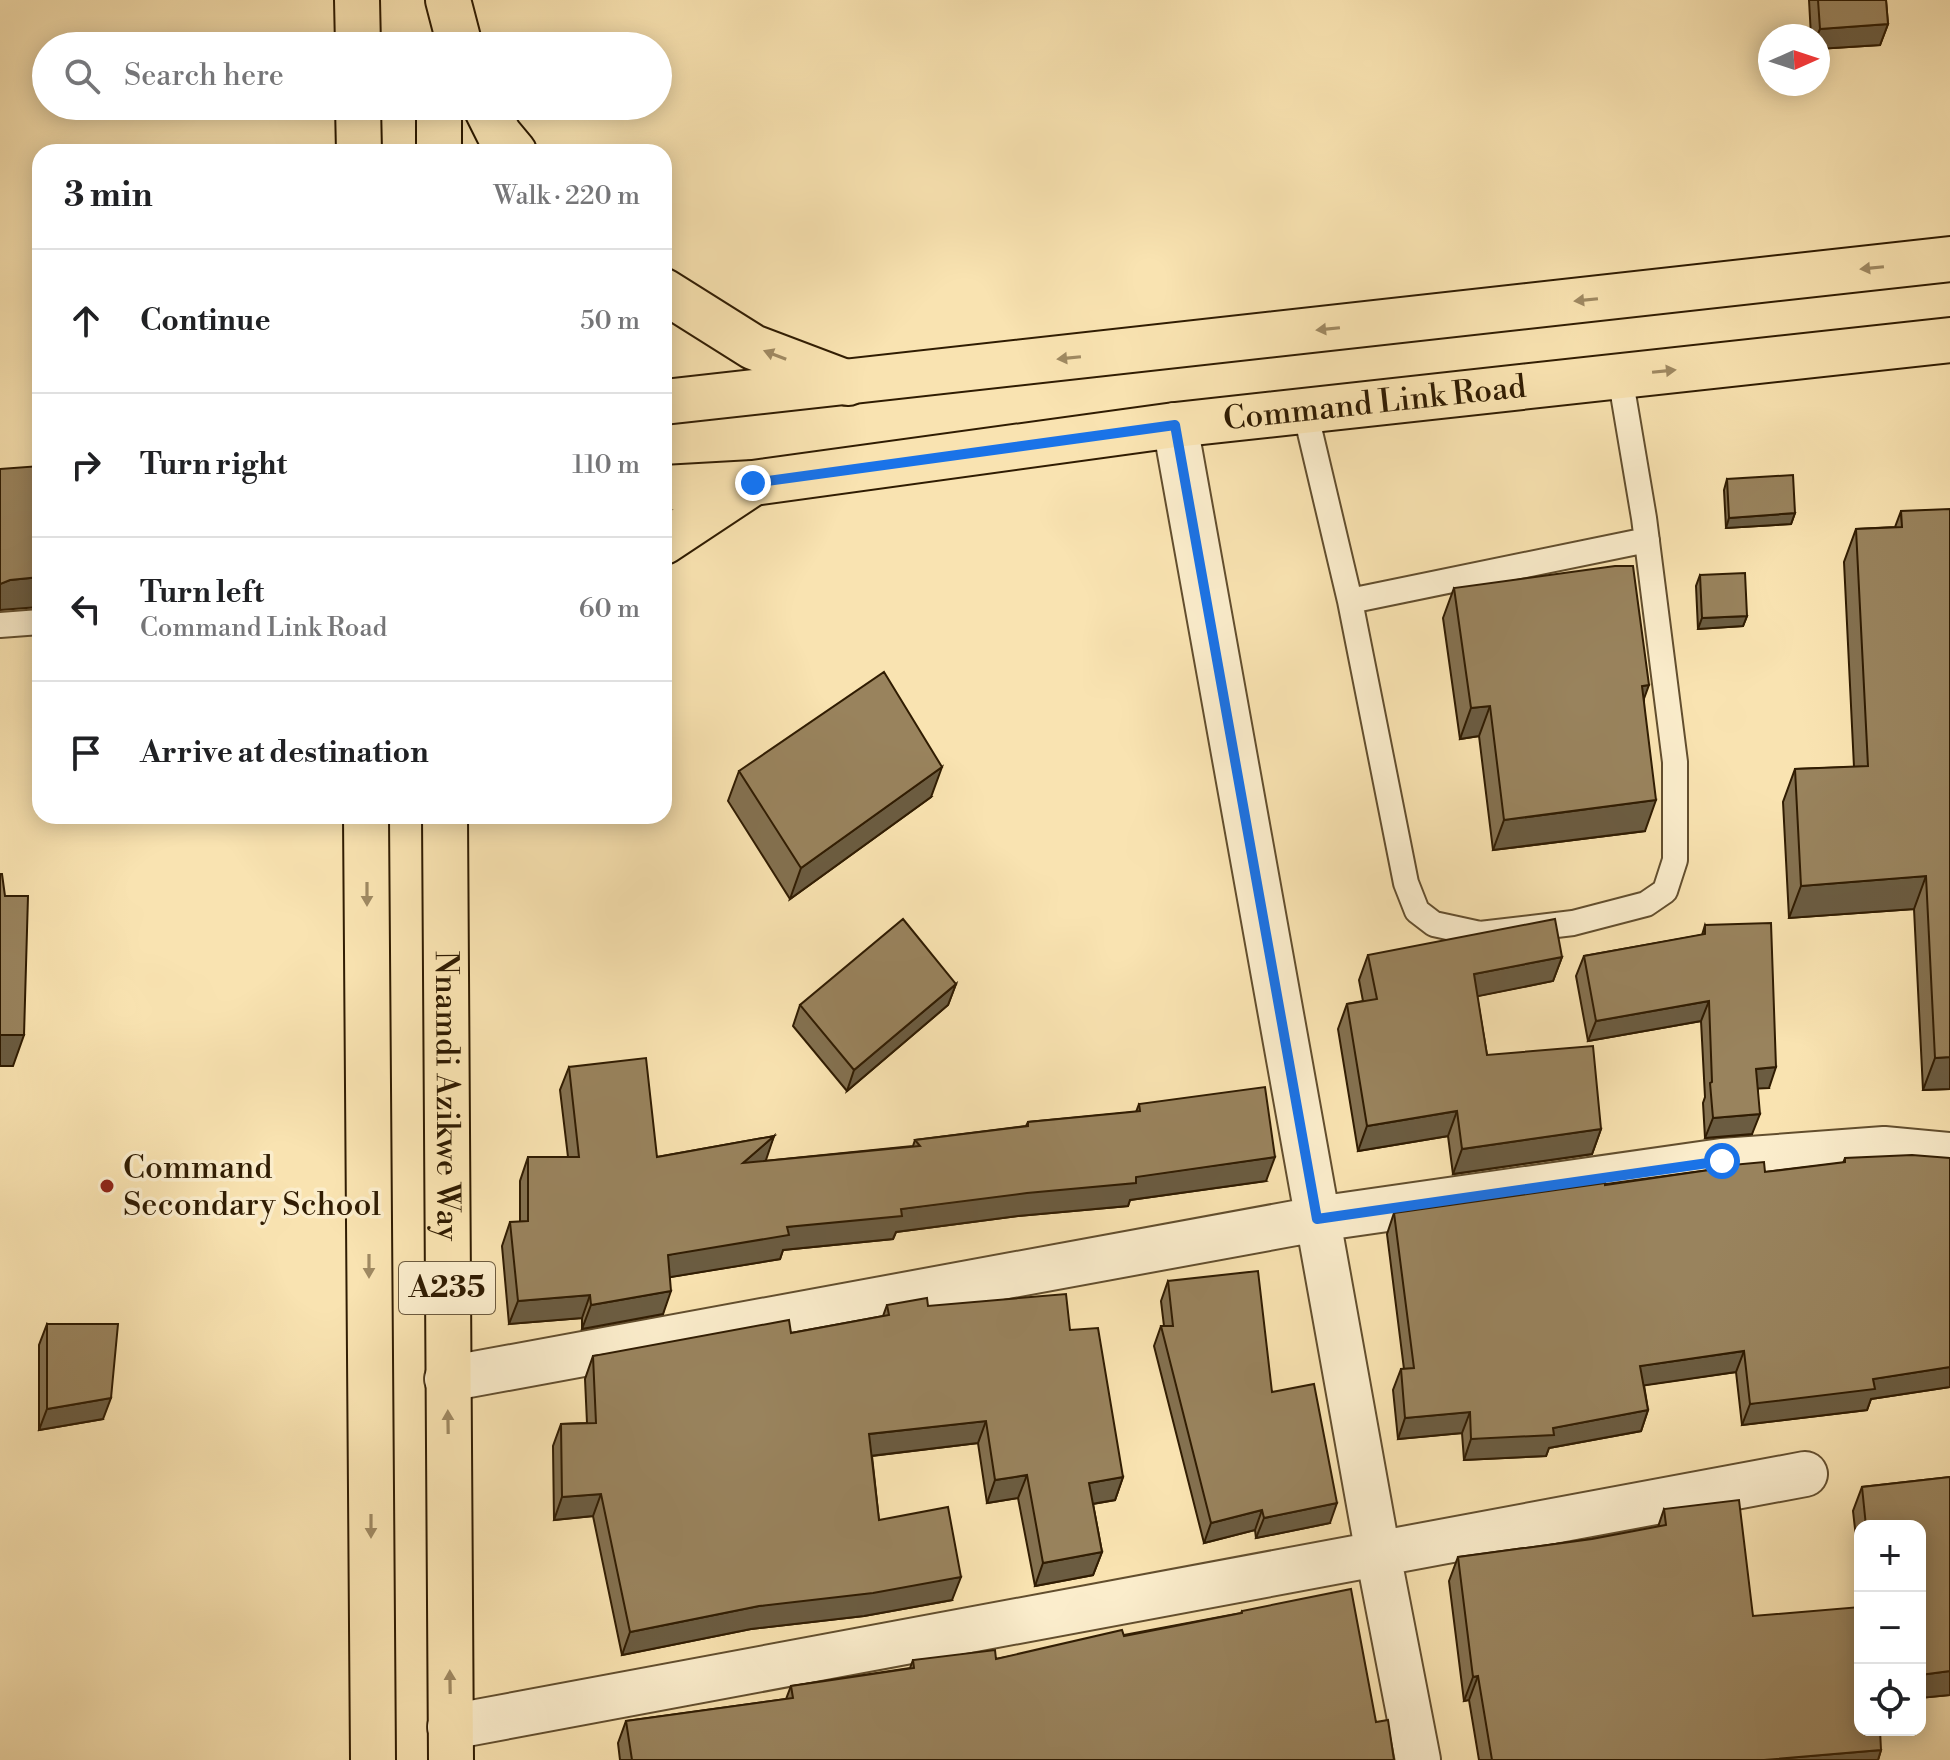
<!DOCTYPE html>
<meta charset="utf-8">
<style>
:root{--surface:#fff;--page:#f6f6f6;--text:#202124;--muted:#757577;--line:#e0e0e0}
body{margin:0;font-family:"Libre Bodoni",serif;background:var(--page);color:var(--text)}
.controls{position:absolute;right:24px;bottom:24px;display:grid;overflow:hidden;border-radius:16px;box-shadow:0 4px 20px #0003}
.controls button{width:72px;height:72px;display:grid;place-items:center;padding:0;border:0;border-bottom:2px solid var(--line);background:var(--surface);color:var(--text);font:40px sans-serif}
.compass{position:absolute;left:1758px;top:24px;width:72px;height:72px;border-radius:50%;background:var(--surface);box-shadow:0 4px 20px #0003;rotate:87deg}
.stop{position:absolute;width:24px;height:24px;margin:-18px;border:6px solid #1a73e8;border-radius:50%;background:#fff}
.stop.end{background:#1a73e8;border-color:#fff;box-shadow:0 2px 8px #0008}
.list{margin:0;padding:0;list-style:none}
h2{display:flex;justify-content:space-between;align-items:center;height:104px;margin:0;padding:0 32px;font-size:34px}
h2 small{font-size:26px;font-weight:400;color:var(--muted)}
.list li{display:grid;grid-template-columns:52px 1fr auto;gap:24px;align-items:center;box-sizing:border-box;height:144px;padding:0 32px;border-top:2px solid var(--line)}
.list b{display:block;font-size:30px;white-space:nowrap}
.list p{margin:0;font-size:26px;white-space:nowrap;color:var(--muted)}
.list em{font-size:26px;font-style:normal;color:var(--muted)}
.icon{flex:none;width:44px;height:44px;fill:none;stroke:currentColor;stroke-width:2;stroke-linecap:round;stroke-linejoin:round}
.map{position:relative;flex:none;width:1950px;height:1760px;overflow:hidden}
.search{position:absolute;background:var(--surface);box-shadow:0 4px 20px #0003;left:32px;top:32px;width:640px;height:88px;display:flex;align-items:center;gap:20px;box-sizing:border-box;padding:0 28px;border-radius:44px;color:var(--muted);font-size:30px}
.panel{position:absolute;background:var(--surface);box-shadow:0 4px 20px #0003;left:32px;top:144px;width:640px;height:680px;border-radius:24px}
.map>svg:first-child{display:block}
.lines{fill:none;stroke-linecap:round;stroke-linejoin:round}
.service-casing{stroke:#624e2e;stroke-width:28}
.minor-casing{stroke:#624e2e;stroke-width:48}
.primary-casing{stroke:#301c02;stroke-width:48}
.trunk-casing{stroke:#301c02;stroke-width:48}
.service{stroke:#fbedcc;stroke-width:24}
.minor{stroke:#fbedcc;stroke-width:44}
.primary{stroke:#f9e3b1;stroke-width:44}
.trunk{stroke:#f9e3b1;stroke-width:44}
.wall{fill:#847150;stroke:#301c02;stroke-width:2}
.shaded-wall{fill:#6b5c41;stroke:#301c02;stroke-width:2}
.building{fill:#99835d;stroke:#301c02;stroke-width:2}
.oneway{fill:#9f8962}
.route{stroke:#1a73e8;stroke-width:10}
.poi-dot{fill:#8f2418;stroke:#fbedcc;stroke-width:3}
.labels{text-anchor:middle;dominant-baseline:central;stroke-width:7;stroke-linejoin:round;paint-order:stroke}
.shield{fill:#fbedcc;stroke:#6d5b3f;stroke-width:2}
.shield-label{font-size:30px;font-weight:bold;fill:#301c02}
.street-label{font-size:32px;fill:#301c02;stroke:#fbedcc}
.poi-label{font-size:32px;fill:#301c02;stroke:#fbedcc;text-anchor:start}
</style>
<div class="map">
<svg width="1950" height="1760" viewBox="0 0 1950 1760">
<rect width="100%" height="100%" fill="#f9e3b1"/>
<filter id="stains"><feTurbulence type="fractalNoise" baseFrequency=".0025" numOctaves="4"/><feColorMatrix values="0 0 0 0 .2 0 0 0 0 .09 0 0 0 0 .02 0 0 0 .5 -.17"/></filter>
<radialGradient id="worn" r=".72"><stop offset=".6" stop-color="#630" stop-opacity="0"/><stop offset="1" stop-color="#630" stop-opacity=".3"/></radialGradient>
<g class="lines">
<defs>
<path id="service" d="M1305,411L1350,601L1406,883L1417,911L1434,924L1480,934L1573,923L1646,904L1665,891L1675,860V762L1644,518L1620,376
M1350,601L1647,540
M0,625L40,622"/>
<path id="minor" d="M1175,425L1378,1554L1418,1760
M447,1379L1317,1219L1722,1161L1884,1149L1950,1155
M450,1727L1805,1474"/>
<g id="primary">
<path d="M664,402L1950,259"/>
<path id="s1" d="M664,488L753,483L1175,425L1950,340"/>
</g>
<g id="trunk">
<path d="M357,0L358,46"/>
<path d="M448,0L460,46"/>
<path d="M358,106L359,152"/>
<path d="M439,106V152"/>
<path d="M485,106L499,134L514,152"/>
<path d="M664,291L753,347L848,383"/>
<path d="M664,542L753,483"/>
<path d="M366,816L373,1760"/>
<path id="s2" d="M445,816L451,1760"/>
</g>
</defs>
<use href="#service" class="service-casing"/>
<use href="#minor" class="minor-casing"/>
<use href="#primary" class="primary-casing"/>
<use href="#trunk" class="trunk-casing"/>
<use href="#service" class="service"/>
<use href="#minor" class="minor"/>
<use href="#primary" class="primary"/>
<use href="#trunk" class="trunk"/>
</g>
<path class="wall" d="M1809,0H1886L1888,24L1880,45L1818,49V36H1811Z
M1727,479L1795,513L1791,524L1726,528L1724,490Z
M1901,511L1950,1089L1923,1090L1914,909L1789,918L1783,802L1795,769L1854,767L1844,562L1856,529L1895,527Z
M1700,575L1747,616L1743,626L1698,629L1696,586Z
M1454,588L1644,699L1645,831L1493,850L1479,736L1460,739L1443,618Z
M739,771L931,797L790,899L728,801Z
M1705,925L1769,1088H1758L1752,1134L1705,1138L1703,1103L1705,1097L1701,1021L1588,1041L1576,976L1584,956L1702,935Z
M1368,955L1562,957L1553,981L1477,996L1487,1055L1601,1129L1592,1154L1453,1174L1448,1136L1358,1151L1338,1029L1347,1004L1363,1001L1359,980Z
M956,984L948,1005L847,1091L793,1026L800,1005Z
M569,1067L657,1157L774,1136L764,1161L913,1146L915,1140L1026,1126L1028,1122L1136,1112L1139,1104L1266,1181L1130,1200L1128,1206L1018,1216L896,1232L893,1239L783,1250L780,1259L670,1277L663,1314L582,1329V1318L509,1324L502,1246L510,1222H520V1181L528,1157H568L560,1090Z
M1845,1158H1950V1387L1871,1399L1867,1410L1742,1425L1736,1372L1644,1385L1648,1410L1641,1431L1549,1448L1546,1456L1464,1460L1462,1433L1398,1439L1393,1390L1401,1369H1404L1387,1234L1394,1213L1716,1169L1717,1167L1765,1172L1843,1163Z
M1168,1281L1272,1392L1330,1523L1256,1538L1255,1530L1204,1543L1154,1346L1161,1326H1164L1161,1301Z
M887,1305L928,1306L1070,1330L1123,1477L1115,1500L1093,1504L1102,1552L1093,1575L1035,1586L1018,1498L987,1503L978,1443L872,1456L879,1520L952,1600L864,1616L751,1629L622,1655L593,1516L554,1520L553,1446L561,1424L587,1423L585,1379L593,1356L791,1333L883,1316Z
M47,1324L103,1419L39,1430V1345Z
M1950,1477V1695L1920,1698V1526H1860V1573L1853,1511L1862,1487Z
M1664,1509L1753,1616L1881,1750L1878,1760H1479L1469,1700L1464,1701L1449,1581L1458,1557L1592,1539L1658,1527Z
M1242,1611L1376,1722L1394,1760H620L618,1743L626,1721L786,1699L791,1686L910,1668L913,1660L996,1659L1241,1613Z"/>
<path class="shaded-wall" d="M1888,24L1880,45L1818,49L1817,36L1820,29Z
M1795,513L1791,524L1726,528L1729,518Z
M40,577V604L39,607L0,610V584L10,580Z
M1747,616L1743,626L1698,629L1702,618Z
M1649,685L1638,715L1642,686Z
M1490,706L1479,736L1460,739L1471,708Z
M942,767L931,797L790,899L801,868Z
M1656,800L1645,831L1493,850L1504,820Z
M1926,876L1914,909L1789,918L1801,886Z
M1562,957L1553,981L1464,999L1474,974Z
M956,984L948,1005L847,1091L854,1070Z
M1709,1001L1701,1021L1588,1041L1596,1021Z
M0,1035H24L13,1066H0Z
M1950,1057V1089L1923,1090L1935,1058Z
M1776,1067L1769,1088L1749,1089L1756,1069Z
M1457,1111L1448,1136L1358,1151L1367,1126Z
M1760,1114L1752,1134L1705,1138L1713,1118Z
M1601,1129L1592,1154L1453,1174L1462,1149Z
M774,1136L766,1160L734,1186L743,1163Z
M1275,1157L1266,1181L1130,1200L1128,1206L1018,1216L896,1232L893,1239L783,1250L780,1259L659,1279L668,1255L787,1227L901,1209Z
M671,1291L663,1314L582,1329L591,1305Z
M590,1295L582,1318L509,1324L518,1301Z
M1744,1351L1736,1372L1633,1387L1640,1366Z
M1950,1367V1387L1871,1399L1867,1410L1742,1425L1750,1404L1873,1379Z
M111,1398L103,1419L39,1430L47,1409Z
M1648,1410L1641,1431L1549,1448L1546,1456L1464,1460L1471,1439L1553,1428Z
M1470,1412L1462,1433L1398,1439L1405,1418Z
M986,1421L978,1443L861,1457L869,1434Z
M1027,1475L1018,1498L987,1503L995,1480Z
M1123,1477L1115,1500L1080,1506L1089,1483Z
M601,1494L593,1516L554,1520L562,1497Z
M1337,1503L1330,1523L1256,1538L1264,1518Z
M1262,1510L1255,1530L1204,1543L1211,1523Z
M1102,1552L1093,1575L1035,1586L1043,1563Z
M961,1577L952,1600L864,1616L751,1629L622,1655L630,1632L759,1606Z
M1950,1671V1695L1920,1698V1675Z
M1478,1676L1469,1700L1464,1701L1473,1677Z
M1881,1750L1878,1760H1764Z"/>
<path class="building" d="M1818,0H1886L1888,24L1820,29Z
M40,466V577L10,580L0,584V469Z
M1793,475L1795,513L1729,518L1727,479Z
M1950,509V1057L1935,1058L1926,876L1801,886L1795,769L1868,766L1856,529L1902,527L1901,511Z
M1615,566H1633L1649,685L1642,686L1656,800L1504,820L1490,706L1471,708L1454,588Z
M1745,573L1747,616L1702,618L1700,575Z
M884,672L942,767L801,868L739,771Z
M0,874H2L5,896H28L24,1035H0Z
M903,919L956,984L854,1070L800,1005Z
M1555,919L1562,957L1474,974L1487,1055L1593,1046L1601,1129L1462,1149L1457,1111L1367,1126L1347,1004L1377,999L1368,955Z
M1771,923L1776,1067L1756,1069L1760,1114L1713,1118L1710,1083L1712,1082L1709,1001L1596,1021L1584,956L1705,934V925Z
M646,1058L657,1157L774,1136L743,1163L920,1146L915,1140L1028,1126V1122L1140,1111L1139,1104L1265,1087L1275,1157L1136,1177V1183L1027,1193L901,1209L902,1216L787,1227L789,1235L668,1255L671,1291L591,1305L590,1295L518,1301L510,1222L528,1221V1157H579L569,1067Z
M1912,1155L1950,1158V1367L1873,1379L1875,1389L1750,1404L1744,1351L1640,1366L1648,1410L1553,1428L1554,1435L1471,1439L1470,1412L1405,1418L1401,1369L1414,1368L1394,1213L1605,1183V1185L1717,1169V1167L1732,1165L1764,1162L1765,1172L1845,1162V1158Z
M1258,1271L1272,1392L1314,1384L1337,1503L1264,1518L1262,1510L1211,1523L1161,1326H1173L1168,1281Z
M1066,1294L1070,1330L1098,1328L1123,1477L1089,1483L1102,1552L1043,1563L1027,1475L995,1480L986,1421L869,1434L879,1520L948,1507L961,1577L873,1593L759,1606L630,1632L601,1494L562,1497L561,1424L596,1423L593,1356L789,1320L791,1333L889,1315L887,1305L927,1298L928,1306Z
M47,1324H118L111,1398L47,1409Z
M1950,1477V1671L1920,1675V1526H1866L1862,1487Z
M1739,1500L1753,1616L1860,1607V1730H1880L1881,1750L1764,1760H1492L1478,1676L1473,1677L1458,1557L1592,1539L1666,1525L1664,1509Z
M1351,1589L1376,1722L1388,1720L1394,1760H632L626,1721L793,1698L791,1686L914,1668L913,1660L995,1650L996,1659L1122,1630L1124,1636L1242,1613V1611Z"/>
<defs><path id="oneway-solid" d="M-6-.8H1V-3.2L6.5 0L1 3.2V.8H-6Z" transform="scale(2)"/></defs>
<g class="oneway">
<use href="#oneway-solid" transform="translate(1872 268) rotate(174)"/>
<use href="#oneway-solid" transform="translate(1586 300) rotate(174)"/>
<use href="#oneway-solid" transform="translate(1328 329) rotate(174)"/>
<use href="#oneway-solid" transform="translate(775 355) rotate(-159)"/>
<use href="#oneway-solid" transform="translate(1069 358) rotate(174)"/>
<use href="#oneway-solid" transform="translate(1664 371) rotate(-6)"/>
<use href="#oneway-solid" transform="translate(367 894) rotate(90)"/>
<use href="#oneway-solid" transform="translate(369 1266) rotate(90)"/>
<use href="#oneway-solid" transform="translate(448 1422) rotate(-91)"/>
<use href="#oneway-solid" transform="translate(371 1526) rotate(90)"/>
<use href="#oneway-solid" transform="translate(450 1682) rotate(-91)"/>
</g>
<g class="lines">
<path class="route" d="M753,483L1175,425L1317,1219L1722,1161"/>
</g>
<circle class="poi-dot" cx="107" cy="1186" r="8"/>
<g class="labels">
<rect class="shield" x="399" y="1262" width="96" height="52" rx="6"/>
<g class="shield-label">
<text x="447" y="1288">A235</text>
</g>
<g class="street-label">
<text stroke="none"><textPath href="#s1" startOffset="716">Command Link Road</textPath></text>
<text stroke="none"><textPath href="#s2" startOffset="280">Nnamdi Azikwe Way</textPath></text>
</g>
<g class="poi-label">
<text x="123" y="1168">Command<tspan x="123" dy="37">Secondary School</tspan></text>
</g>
</g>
<rect width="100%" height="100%" filter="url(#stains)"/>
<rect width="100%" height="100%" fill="url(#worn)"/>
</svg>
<div class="controls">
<button>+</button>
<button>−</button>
<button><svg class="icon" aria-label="locate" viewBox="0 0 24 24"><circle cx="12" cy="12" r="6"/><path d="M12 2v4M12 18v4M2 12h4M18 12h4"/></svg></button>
</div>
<svg class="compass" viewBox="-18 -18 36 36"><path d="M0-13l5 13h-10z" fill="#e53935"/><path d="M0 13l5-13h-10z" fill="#757577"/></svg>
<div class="stop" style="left:1722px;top:1161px"></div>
<div class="stop end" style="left:753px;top:483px"></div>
<div class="search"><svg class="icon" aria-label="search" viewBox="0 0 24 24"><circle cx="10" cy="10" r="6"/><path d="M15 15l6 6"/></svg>Search here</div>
<section class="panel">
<h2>3 min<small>Walk · 220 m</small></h2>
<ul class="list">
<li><svg class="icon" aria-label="ahead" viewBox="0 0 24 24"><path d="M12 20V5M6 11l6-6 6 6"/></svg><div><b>Continue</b></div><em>50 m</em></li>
<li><svg class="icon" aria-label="right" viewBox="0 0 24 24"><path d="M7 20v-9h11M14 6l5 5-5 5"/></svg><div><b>Turn right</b></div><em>110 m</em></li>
<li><svg class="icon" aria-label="left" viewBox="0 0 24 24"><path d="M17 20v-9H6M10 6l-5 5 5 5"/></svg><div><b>Turn left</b><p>Command Link Road</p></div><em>60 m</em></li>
<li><svg class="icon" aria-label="arrive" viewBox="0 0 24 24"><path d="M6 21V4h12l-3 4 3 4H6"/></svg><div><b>Arrive at destination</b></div></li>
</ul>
</section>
</div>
